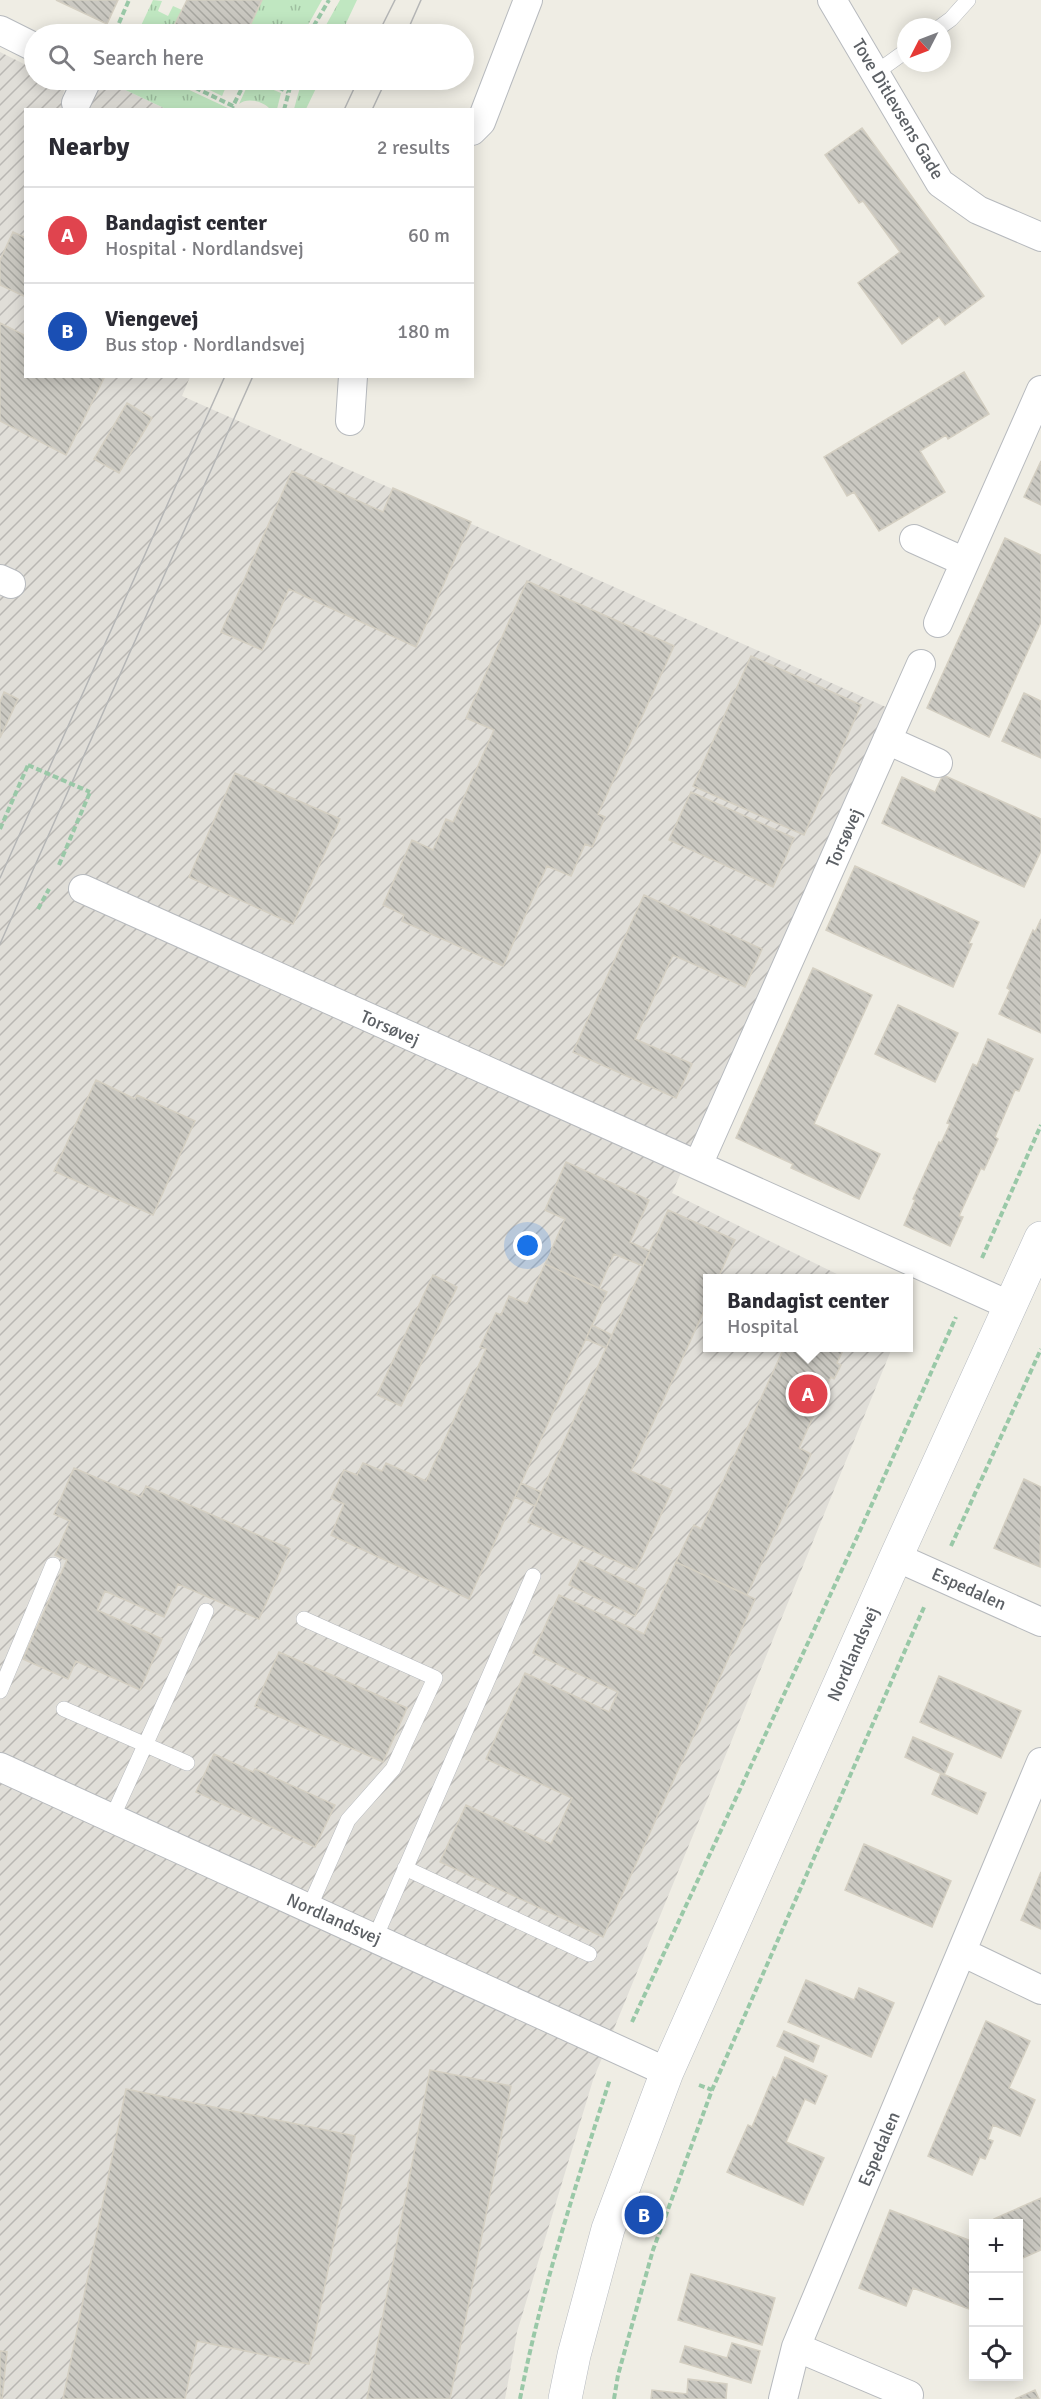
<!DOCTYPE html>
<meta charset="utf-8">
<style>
:root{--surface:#fff;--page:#f2f2f3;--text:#2b2b33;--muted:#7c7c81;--line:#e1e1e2;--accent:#ed3f2b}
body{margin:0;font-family:Signika,sans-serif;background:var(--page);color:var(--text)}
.controls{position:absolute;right:18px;bottom:18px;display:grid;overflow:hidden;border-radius:0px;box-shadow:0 3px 15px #0003}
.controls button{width:54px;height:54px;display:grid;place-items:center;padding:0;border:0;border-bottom:2px solid var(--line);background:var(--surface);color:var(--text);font:30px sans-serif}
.compass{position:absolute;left:897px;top:18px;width:54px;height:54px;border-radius:50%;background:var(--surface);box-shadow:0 3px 15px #0003;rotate:228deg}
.you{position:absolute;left:528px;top:1246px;width:21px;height:21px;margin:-15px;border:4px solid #fff;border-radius:50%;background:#1a73e8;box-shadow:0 0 0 9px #1a73e833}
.badge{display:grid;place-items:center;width:39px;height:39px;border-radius:50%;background:var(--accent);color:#fff;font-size:20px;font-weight:700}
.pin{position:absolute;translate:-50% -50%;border:3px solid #fff;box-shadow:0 2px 6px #0006}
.popup{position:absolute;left:703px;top:1274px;width:210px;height:78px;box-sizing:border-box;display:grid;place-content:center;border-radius:0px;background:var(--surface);filter:drop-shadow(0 2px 4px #0005);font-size:20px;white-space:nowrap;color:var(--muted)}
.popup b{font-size:22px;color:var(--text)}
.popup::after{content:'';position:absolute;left:50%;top:100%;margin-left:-12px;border:12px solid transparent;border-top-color:var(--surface)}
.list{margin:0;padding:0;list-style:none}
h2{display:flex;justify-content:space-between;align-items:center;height:78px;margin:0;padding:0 24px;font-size:26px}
h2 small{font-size:20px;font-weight:400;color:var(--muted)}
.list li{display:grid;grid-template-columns:39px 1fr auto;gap:18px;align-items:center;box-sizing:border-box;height:96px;padding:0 24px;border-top:2px solid var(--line)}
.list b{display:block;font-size:22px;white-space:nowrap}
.list p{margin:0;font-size:20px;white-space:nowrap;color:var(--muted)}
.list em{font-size:20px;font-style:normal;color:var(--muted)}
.icon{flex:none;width:33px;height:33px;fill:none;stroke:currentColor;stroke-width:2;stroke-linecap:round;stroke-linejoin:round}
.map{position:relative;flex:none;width:1041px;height:2399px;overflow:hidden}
.search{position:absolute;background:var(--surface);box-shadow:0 3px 15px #0003;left:24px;top:24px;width:450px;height:66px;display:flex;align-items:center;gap:15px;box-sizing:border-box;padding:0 21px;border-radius:33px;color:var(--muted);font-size:22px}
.panel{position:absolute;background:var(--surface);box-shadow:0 3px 15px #0003;left:24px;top:108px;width:450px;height:270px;border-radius:0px}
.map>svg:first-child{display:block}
.industrial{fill:url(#industrial-furrows)}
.grass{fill:url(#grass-tufts)}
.building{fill:url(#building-back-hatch);stroke:#d4cfc2;stroke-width:1.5}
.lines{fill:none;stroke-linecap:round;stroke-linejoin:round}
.lane-casing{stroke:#b7babe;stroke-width:16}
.street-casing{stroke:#b7babe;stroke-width:30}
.secondary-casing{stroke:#b7bbc0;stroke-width:34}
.path{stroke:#99c8a7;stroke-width:4;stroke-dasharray:6 3;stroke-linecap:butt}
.lane{stroke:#fff;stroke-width:15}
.street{stroke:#fff;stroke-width:28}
.secondary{stroke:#fff;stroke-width:33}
.tram{stroke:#b5b6b6;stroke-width:1.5}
.path-bridge{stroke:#99c8a7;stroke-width:4;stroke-dasharray:6 3;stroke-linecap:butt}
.labels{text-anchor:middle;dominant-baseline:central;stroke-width:4.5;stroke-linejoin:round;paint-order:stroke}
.street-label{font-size:18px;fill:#5c6065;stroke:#fff}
</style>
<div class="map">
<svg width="1041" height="2399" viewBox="0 0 1041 2399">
<defs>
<pattern id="industrial-furrows" width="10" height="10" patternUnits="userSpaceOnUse" patternTransform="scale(1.5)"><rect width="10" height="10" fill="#e0ded8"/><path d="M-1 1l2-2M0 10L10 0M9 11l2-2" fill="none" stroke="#b9b7b3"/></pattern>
<pattern id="grass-tufts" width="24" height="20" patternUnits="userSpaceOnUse" patternTransform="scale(1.5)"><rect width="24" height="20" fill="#c0e7c1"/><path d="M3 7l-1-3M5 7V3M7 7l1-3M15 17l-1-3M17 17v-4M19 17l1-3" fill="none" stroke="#9fbfa0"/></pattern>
<pattern id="building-back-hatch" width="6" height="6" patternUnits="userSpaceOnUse" patternTransform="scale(1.5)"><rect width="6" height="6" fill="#cac8c1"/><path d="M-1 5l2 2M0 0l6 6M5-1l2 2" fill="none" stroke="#a7a6a0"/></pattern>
</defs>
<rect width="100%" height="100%" fill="#efede4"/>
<path class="industrial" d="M0,52L34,69V80H59L64,90L62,100L80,109L26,110V376L190,377L182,396L888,708L672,1193L845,1278H708V1348H892L593,2080L517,2332L505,2399H0Z
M102,80H104L166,109L88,110Z"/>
<path class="grass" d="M153,0L162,1L158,11L168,16L173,6L182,10L170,34H143L138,32Z
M262,0H322L303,34H246Z
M340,0H357L341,34H321Z
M104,80H168L230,109H166Z
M189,80H229L222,96Z
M250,80L281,93L277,109H270C263,101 247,97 239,104Z
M302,80H320L306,109H294Z"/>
<path class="building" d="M56,0H118L107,24Z
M187,0H262L246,34H170Z
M862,128L984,296L945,325L939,317L902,344L858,283L900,252L863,201L859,203L825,155Z
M13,232L26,238V297L0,285V260Z
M0,323L26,336V376H105L66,455L0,421Z
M964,372L989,414L948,439L946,435L920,451L945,492L879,531L854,492L847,496L824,457Z
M127,403L152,418L119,473L94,459Z
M1041,461V505L1024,497Z
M292,471L383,512L393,488L471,522L416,647L289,589L262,650L221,632Z
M1005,538L1041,555V622L989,737L927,708Z
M527,581L674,646L598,814L605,817L592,847L585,844L571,876L547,866L503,966L402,921L404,915L383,905L412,840L433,850L446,819L453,822L494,730L466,718Z
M751,656L861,705L804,835L693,786Z
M4,692L18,699L0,738V702Z
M1024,693L1041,701V758L1002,741Z
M235,773L340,819L293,924L189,877Z
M943,775L1041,819V851L1024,887L882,823L902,777L935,792Z
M691,792L794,838L773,887L669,840Z
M855,866L979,922L969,943L972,944L953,987L826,930Z
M644,895L762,949L745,987L673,955L635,1039L692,1064L676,1098L573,1052Z
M1041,919V1033L999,1014L1010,990L1007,988L1033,930L1035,932Z
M813,968L872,995L814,1124L880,1154L859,1199L791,1168L793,1164L736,1138Z
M898,1005L958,1033L935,1082L875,1054Z
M988,1039L1033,1059L1019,1091L1015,1090L995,1137L998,1139L984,1170L981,1168L959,1216L963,1217L950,1246L904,1225L915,1200L913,1199L939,1142L941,1143L950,1124L947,1123L973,1064L977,1066Z
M96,1080L135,1099L137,1095L195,1121L153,1215L54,1171Z
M566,1162L649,1200L630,1242L650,1251L643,1266L614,1254L599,1288L545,1264L565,1219L545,1210Z
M668,1210L735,1240L718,1278H708V1302L631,1471L672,1490L636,1570L528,1522Z
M545,1264L607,1292L469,1599L331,1535L344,1504L331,1498L344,1470L357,1475L363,1463L382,1471L386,1463L426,1481L486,1349L480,1347L496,1313L501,1315L509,1296L527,1304Z
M433,1275L457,1287L401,1406L377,1395Z
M592,1325L612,1335L606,1348L586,1339Z
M784,1348H844L837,1363L841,1365L834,1379L831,1377L799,1448L811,1454L747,1595L676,1562L694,1525L701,1529Z
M74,1468L141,1497L146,1486L290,1549L259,1619L178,1584L164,1617L105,1591L97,1610L162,1639L140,1690L76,1661L68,1679L23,1659L67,1560L55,1555L70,1521L54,1514Z
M1024,1479L1041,1487L1040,1567L994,1548Z
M521,1483L541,1492L535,1506L515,1497Z
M580,1560L646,1590L635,1616L569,1585Z
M676,1562L755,1599L603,1937L440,1862L466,1805L551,1844L572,1798L486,1759L525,1673L609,1712L618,1692L533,1653L559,1595L644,1634Z
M279,1652L407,1708L383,1762L255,1706Z
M939,1676L1021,1711L1001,1758L920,1722Z
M913,1737L953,1754L944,1775L905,1757Z
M214,1754L253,1772L255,1769L335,1805L315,1847L196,1792Z
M941,1773L986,1793L977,1814L932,1794Z
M864,1844L951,1881L932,1927L845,1890Z
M1041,1872V1929L1021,1920Z
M806,1980L854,2000L859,1988L894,2003L871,2057L788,2022Z
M986,2021L1030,2041L1009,2088L1035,2100L1020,2136L993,2125L988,2139L993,2141L985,2159L980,2157L972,2175L928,2156Z
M784,2031L819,2046L813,2062L777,2046Z
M785,2057L827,2076L815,2104L805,2099L786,2142L824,2158L803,2205L727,2172L748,2125L752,2127L773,2077L776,2079Z
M430,2070L511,2086L450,2399H367Z
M126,2089L355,2136L309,2364L197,2341L185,2399H63Z
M1041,2198V2250L1018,2260V2224H996L994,2219Z
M890,2210L974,2242V2270L969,2309L913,2288L906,2306L859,2288Z
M691,2274L775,2298L762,2345L678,2320Z
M732,2343L760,2351L751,2383L680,2362L685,2346L727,2358Z
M0,2351L7,2352L2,2399H0Z
M688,2379L727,2384L726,2399H651L652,2390L687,2394Z
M1035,2390L1039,2399H1015Z"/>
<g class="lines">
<defs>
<path id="lane" d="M940,27L951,19L968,0
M874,74L906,51
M304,1619L435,1678L393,1769L348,1820L309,1908
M0,1691L53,1565
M64,1709L187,1763
M112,1818L206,1611
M405,1868L589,1954
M375,1938L533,1576"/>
<path id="street" d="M832,0L940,183L978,210L1041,237
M0,30L34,47
M76,103L87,80
M472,131L481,122L528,0
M350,421L353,376
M914,539L965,562
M0,579L11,584
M938,623L1041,390
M887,740L938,763
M83,889L1011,1306
M698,1165L921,664
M896,1557L1041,1622
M0,1767L667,2072
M962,1952L1041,1990
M796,2347L909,2395L908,2399
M783,2399L796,2347L1041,1762"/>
<path id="secondary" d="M565,2399L574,2355L608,2229L667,2072L896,1557L1041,1238"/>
</defs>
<use href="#lane" class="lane-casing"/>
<use href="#street" class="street-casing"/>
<use href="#secondary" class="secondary-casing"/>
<path class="path" d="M119,23L129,0
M309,34L329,0
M179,80L233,106L246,80
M262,80L288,92
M284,110L292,80
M0,829L28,765
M59,865L90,792
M38,909L49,889
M982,1258L1041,1125
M951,1546L1041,1349
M632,2022L858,1535L956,1317
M699,2085L712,2090
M520,2399C541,2290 576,2185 610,2079
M614,2399L618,2375L653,2250L712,2090L925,1605"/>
<use href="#lane" class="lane"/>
<use href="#street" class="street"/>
<use href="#secondary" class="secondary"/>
<path class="tram" d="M378,34L395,0
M406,34L421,0
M344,110L358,80
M372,110L386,80
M0,878L225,376
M0,944L253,376"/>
<path class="path-bridge" d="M28,765L90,792"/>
</g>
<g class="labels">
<g class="street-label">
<text transform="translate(898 109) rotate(59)">Tove Ditlevsens Gade</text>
<text transform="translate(844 838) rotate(-66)">Torsøvej</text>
<text transform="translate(390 1028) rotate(24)">Torsøvej</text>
<text transform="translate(969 1589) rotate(24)">Espedalen</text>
<text transform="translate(853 1654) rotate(-66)">Nordlandsvej</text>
<text transform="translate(334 1919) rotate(24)">Nordlandsvej</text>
<text transform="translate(879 2149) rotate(-67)">Espedalen</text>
</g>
</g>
</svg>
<div class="controls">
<button>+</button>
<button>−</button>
<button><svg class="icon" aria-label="locate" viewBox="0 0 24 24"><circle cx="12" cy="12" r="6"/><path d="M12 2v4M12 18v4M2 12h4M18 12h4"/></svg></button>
</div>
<svg class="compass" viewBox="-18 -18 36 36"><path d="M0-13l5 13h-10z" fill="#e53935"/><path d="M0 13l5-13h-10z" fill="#7c7c81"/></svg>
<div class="you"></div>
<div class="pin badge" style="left:808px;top:1394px;background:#e0444e">A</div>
<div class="popup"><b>Bandagist center</b>Hospital</div>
<div class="pin badge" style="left:644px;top:2215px;background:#1a4fb4">B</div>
<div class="search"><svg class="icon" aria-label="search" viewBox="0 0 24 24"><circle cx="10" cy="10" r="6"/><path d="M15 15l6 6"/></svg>Search here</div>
<section class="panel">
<h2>Nearby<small>2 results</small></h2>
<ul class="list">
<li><span class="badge" style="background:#e0444e">A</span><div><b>Bandagist center</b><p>Hospital · Nordlandsvej</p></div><em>60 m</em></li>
<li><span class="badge" style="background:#1a4fb4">B</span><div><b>Viengevej</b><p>Bus stop · Nordlandsvej</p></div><em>180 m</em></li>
</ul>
</section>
</div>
